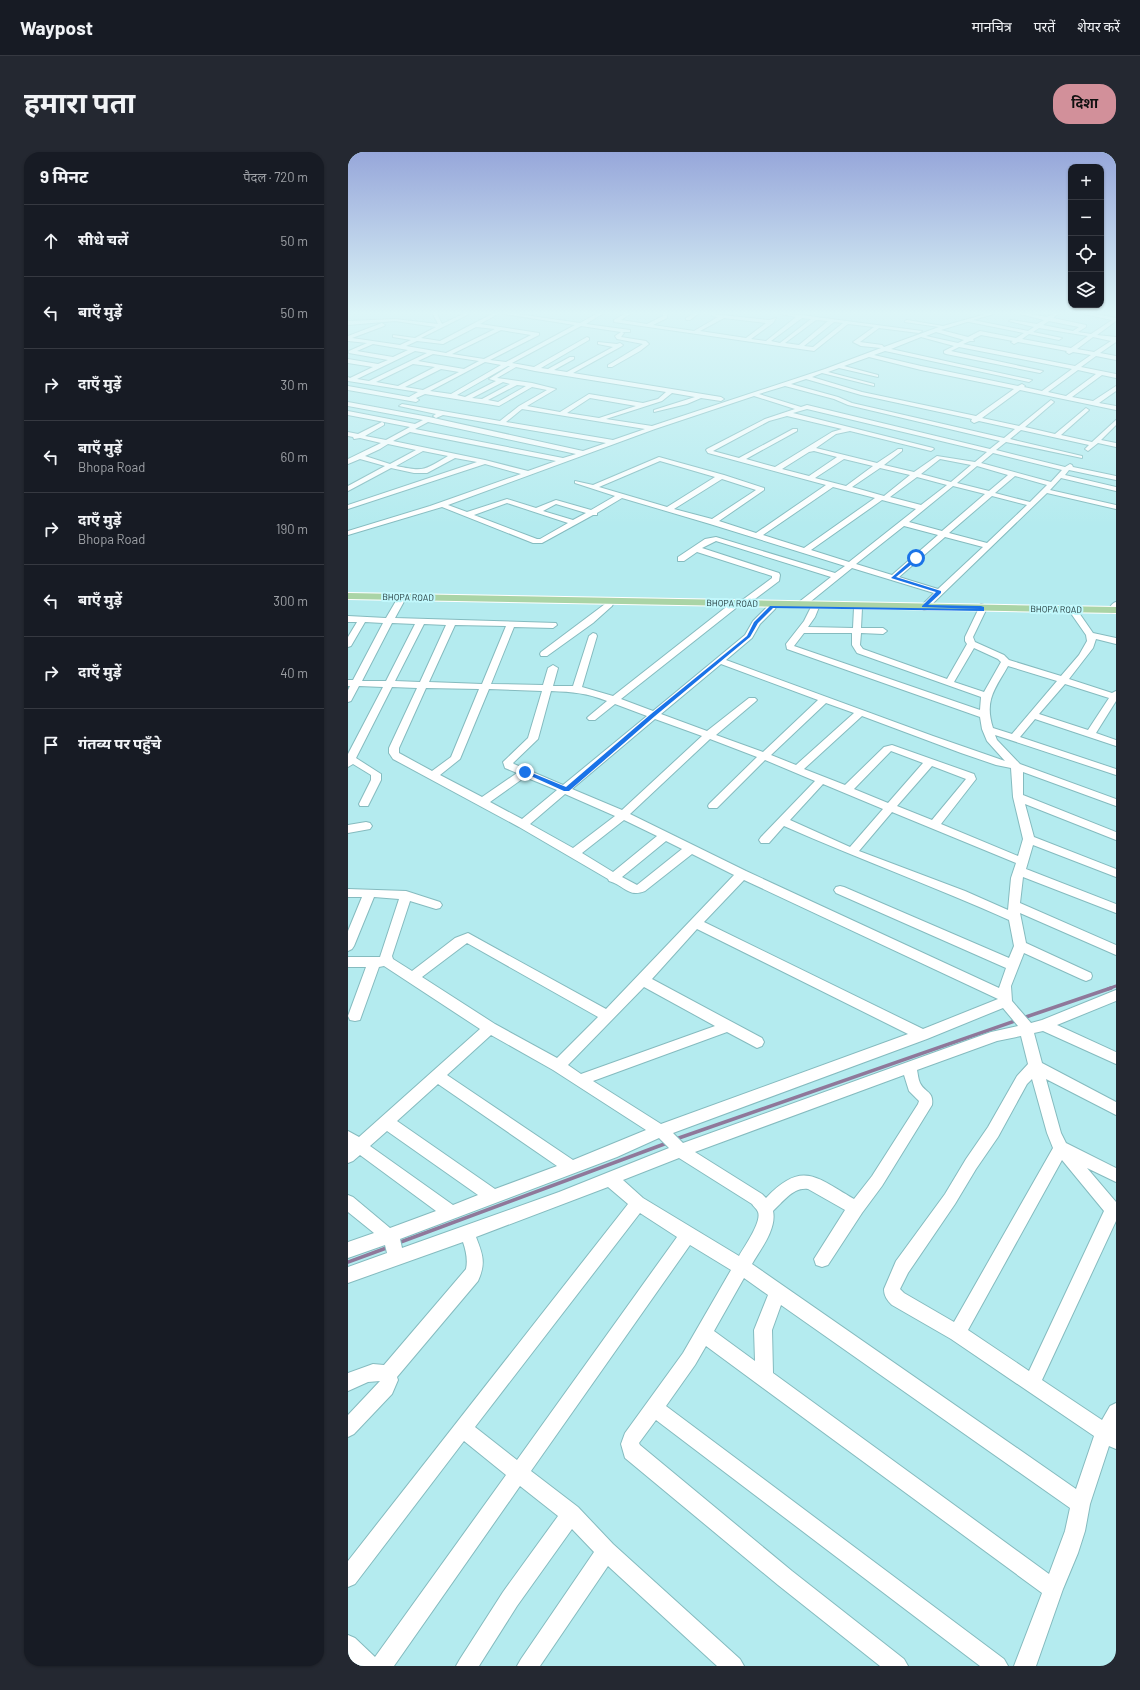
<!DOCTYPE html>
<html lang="hi">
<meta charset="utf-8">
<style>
:root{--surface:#171b24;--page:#242831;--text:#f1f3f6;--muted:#9ea1a6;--line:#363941;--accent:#d2909a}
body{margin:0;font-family:Barlow,"Noto Sans Devanagari",sans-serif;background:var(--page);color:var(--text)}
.controls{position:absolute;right:12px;top:12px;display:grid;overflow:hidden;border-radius:8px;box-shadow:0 1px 3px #0004}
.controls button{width:36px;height:36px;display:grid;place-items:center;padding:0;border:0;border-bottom:1px solid var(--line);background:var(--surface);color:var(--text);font:20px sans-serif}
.stop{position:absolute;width:12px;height:12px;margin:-9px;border:3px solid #1a73e8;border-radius:50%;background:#fff}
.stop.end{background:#1a73e8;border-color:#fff;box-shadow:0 1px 4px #0008}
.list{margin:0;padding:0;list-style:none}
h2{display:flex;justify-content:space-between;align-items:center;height:52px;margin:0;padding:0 16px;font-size:17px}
h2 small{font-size:13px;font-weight:400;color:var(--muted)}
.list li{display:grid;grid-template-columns:26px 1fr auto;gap:12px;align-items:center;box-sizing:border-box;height:72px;padding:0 16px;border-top:1px solid var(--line)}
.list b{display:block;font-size:15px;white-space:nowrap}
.list p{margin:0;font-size:13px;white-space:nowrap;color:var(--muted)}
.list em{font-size:13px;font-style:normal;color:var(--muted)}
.icon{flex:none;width:22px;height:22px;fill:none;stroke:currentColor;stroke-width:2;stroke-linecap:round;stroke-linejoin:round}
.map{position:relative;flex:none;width:768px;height:1514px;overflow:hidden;border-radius:16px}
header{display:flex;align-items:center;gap:24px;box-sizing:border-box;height:56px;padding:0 20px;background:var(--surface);border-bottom:1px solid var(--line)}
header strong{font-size:19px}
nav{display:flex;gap:22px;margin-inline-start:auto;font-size:14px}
.intro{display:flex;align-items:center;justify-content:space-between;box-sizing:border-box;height:96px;padding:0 24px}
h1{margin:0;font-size:28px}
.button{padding:10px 18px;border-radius:16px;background:var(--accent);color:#111;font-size:14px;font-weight:700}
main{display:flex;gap:24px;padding:0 24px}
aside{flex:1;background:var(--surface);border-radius:16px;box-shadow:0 1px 3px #0004}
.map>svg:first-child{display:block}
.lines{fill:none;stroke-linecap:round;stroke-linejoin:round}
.stream-far1{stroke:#8f789a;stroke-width:3}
.stream{stroke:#8f789a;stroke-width:3.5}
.minor-casing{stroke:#85bbbf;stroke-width:2}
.major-casing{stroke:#fff;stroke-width:2}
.minor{fill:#fff;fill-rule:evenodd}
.major{fill:#aad4a6;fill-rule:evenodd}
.route{fill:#1a73e8}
.labels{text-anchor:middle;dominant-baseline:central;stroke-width:4;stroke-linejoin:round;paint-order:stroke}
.far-street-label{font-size:9px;fill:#213738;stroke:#c1f8fc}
</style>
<header>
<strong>Waypost</strong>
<nav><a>मानचित्र</a><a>परतें</a><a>शेयर करें</a></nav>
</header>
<div class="intro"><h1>हमारा पता</h1><a class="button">दिशा</a></div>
<main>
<aside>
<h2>9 मिनट<small>पैदल · 720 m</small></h2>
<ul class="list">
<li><svg class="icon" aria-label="ahead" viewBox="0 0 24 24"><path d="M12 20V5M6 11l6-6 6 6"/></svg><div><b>सीधे चलें</b></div><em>50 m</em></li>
<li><svg class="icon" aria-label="left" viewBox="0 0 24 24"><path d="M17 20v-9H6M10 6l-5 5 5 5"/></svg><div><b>बाएँ मुड़ें</b></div><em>50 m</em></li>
<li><svg class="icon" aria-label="right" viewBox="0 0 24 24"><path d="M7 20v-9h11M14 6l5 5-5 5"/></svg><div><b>दाएँ मुड़ें</b></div><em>30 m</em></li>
<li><svg class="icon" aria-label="left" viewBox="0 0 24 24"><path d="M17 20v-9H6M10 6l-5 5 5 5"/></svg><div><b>बाएँ मुड़ें</b><p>Bhopa Road</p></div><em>60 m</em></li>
<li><svg class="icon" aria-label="right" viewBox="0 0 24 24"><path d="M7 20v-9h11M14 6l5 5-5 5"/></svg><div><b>दाएँ मुड़ें</b><p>Bhopa Road</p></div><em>190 m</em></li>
<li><svg class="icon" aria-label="left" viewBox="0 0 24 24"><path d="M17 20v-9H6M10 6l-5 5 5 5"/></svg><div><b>बाएँ मुड़ें</b></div><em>300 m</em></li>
<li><svg class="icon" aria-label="right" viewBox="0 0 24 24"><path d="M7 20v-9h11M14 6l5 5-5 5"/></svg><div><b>दाएँ मुड़ें</b></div><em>40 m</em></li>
<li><svg class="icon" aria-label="arrive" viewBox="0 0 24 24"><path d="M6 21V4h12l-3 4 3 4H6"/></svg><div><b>गंतव्य पर पहुँचे</b></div></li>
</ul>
</aside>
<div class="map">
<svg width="768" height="1514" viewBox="0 0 768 1514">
<rect width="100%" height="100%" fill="#b4ebef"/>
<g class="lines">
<path class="stream-far1" d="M760,837L768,834"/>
<path class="stream" d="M675,866L763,836
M328,987L670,868
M50,1091L319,991
M0,1110L41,1095"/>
<defs>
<path id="minor" d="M85,162H89L94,172L115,162H121L73,186L92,189L144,162H150L132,172L191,181V183L142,208L158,210L227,173L156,162H169L232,171L248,162H254L238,172L282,178V180H274L276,181L273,185L298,189L301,192L292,199L264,215H260V213L295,192L269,187L267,184L273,180L233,174L164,211L186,215L239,185L241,186V188L193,216L200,217L222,205H226V207L206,218L219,220L265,195L250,192V190L269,192L272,191L275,193L274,194L225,221L373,245L376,247L373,249L353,246L339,252L306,260V258L347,245L324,241L314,249L258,267L304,274L477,217L533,196L513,194L505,190L526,175L500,172L466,199L266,170V168L276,162H282L273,168L299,172L315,164V162H319V166L305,173L346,179L370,165L364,164V162L421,168L428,166L425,171L403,187L418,189L448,165L433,162L453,163L574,179L571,181L531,176L512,190L534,193L536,195L591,175L557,170V169L559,168L595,174L638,162H646L625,168L680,179L686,175L661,169L663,168L689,172L696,168L672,162H682L699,165L705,162H710L705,166L738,173V175L730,180L743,182L764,168L736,162H747L768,166V169L749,183L768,185V190L752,201L768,204V208L748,204L733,215L768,222V226L754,223L724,245L745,249L768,234V239L751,251L768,254V258L672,238L634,266L671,274L703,248L706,250L705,251L677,275L707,282L738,256L741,258L740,259L713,283L744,290L768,268V273L753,288L768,291V295L750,291L740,299L737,297L741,293L673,278L662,287L734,304V306L658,290L648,298L717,315L722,312L724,313L725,315L768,324V328L721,318L717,323L768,335V339L713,326L702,338L768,353V357L699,341L579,457L576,458L572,455L586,441L504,416L457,454H451L450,452L451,450L483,425L368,389L354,396L431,421L432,423L431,429L399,453H393L392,451L393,449L424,426V424L349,400L336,409H330V405L357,387L368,385L487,421L497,414L362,372L274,346L249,361V363H245L194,391H185L94,355L0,383V379L82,354L173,322L137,312L0,357V353L129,310L107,306L79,321H66L43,316L0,339V334L37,314L12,307L0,312V307L33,291L12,286L6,287L5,285L0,284V280L10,282L34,270L36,271V273L17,284L38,288L62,275L0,263V259L67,272L75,268L0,254V250L81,265L235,299L258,291L95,263L88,266L85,264L88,262L51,254L54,252L152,269L171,254L199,238L184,235L151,254L77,242L68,246L71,248L68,250L0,238V234L61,245L70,240L0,229V225L2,226L25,215L0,211V207L30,212L40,208L1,201V199L19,191L0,189V184L34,171L37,173L36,174L4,186L52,193L63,188L45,185V183L67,186L88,175L47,169L0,173V169L47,167L90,172ZM376,166L418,171L398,186L352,179ZM454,166L463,167L432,191L423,189ZM468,168L480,169L451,193L437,191ZM701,169L731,175L725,179L695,173ZM486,170L495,171L465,195L456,194ZM619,170H621L676,181L668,186L632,179L620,185L593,178ZM128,175L147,177L98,201L58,194L69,189L95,192ZM691,176L740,184L723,196L674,187L681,182L711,188L714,186L685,180ZM153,178L183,183L136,207L104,202ZM588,180L616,188L610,191L578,184ZM633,183L665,189L663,190L666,192L670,190L719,199L718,200L721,202L725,200L743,203L727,214L615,192L622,189H626L625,187ZM573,185L606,194L596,199V201L598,202L692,221L695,219L603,199L611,195L724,217L694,239L676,235L677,234L674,232L670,234L573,214L526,203L537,199L681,230L684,228L543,197ZM745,185L763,189L746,200L729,197ZM25,192L60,198L45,205L9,199ZM67,199L79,201L21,229L9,227ZM85,202L131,209L116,217L70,209ZM521,205L573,218L666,237L628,264L514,240L464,225L474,221L526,234V232L480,220L491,216L530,225V223L496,214ZM137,210L153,213L103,242L82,239ZM65,212L87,215L50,234L28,230ZM160,214H162L141,227L148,229L117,245L109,243ZM168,215L187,219L318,240L310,247L295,251L241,242L212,260L179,254L208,237L184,231L149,226ZM93,217L111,220L75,238L57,235ZM730,218L748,222L718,244L700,240ZM458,227L513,243L624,267L623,269L626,271L631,269L667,277L656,286L504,251L490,245L443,232ZM155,230L162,232L134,247L124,246ZM169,233L178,234L150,250L140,248ZM437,234L486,247L500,253L652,289L642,297L459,253L453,255L411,242ZM406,244L447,257L417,267L359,297L358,298L360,301L478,333L408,381L371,369L416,338V336L376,323L311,305L245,333L227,329V331L267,344L243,358L208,348L188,356L159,347L119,360L100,353L307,277ZM242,246L288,254L251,266L219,261ZM174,257L297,277L265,288L158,270ZM459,257L639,300L627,310L589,304L566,320L536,313L554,299V297H550L529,311L468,296L488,282L502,279L583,299L586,297L585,296L445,261ZM439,264L494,277L484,280L427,315L398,307L449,279V277H445L391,306L365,299L421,269ZM80,270L228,302L215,306L67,277ZM62,280L208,309L180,319L137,308L45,289ZM40,292L68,298L42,312L17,304L32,297ZM75,299L100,304C76,318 77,320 48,314ZM466,299L489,305L461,324L434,317L461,300ZM645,301L714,318L703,330L633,311ZM496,307L525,314L498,334L467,326ZM592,307L623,313L603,330L573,322ZM312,309L367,325L319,355L251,335ZM629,314L660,323L641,339L609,331ZM532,316L562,323L536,344L504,335ZM667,324L699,333L682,350L647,341ZM569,325L599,333L573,353L542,345ZM374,327L408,338L364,367L326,357ZM605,334L637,342L594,379L561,370ZM485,335L527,346L456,396L415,383ZM644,344L679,353L639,391L601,381ZM534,348L568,357L501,410L463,398ZM159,351L220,371L192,387H189L126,363ZM208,352L238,361L225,368L195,359ZM556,374L590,383L544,423L508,412ZM597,385L635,395L590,437L551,425Z
M345,162H350L342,168H338V166Z
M52,442H55L59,444L47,466L208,471L209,473L205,476L166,475L143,532L195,533L200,516L205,513L210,516L205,534H225L241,484L245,481L248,482L249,484L234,535L265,544L382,452H388L389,454L388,456L273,547L305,559L397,483L405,469L421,453H427L428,455L427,457L412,472L404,486L378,508L585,584L657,609L639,589L634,577L632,565L439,497L438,492L456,469L464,453L467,452L471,455L467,465L460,475L505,476L506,456L510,453L513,454L514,456L513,476H535L539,479L535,482L513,481L512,493L515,497L599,527L619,492L617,489V485L630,458L629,455L633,452L636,453L638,458L625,485L627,490L656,503L661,508L713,524L731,503L739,489L738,483L722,460L723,458H729L745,481L768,486V492L748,487L745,496L721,527L764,541L768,539V549L748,581L768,588V594L687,567L672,585L768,617V623L647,583L649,588L672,612L768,647V654L675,620V643L768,680V688L677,652L686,685L768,717V725L685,693L678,717L768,752V761L675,725L672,751L768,793V803L672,761L678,791L743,821L744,824L743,827L738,829L733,827L676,801L663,834L664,849L683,871L694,868L768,838V849L709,873L768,900V912L695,879L686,881L694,911L768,950V963L698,927L713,981L718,991L768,1016V1030L739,1016L768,1050V1069L694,1228L754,1268L762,1254L768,1251V1297L761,1294L742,1352L737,1379L730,1401L715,1437L688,1514H666L694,1441L358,1194L347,1213L318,1254L656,1507L660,1514H632L308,1268L291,1291L292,1293L444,1419L556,1507L560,1514H532L430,1433L277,1306L273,1292L277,1281L335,1201L383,1118L342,1093L183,1319L230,1355L265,1392L392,1507L396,1514H369L260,1414L192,1514H169L173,1507L246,1400L224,1377L169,1454L131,1514H108L112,1507L155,1440L210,1364L172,1334L46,1514H6L0,1508V1483L7,1486L27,1505L158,1323L116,1289L7,1432L0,1435V1409L280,1052L260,1035L128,1085C135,1103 138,1111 130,1129L49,1225L50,1228L44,1242L6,1282L0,1285V1263L32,1229L20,1230L0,1239V1221L25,1212L36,1213L118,1117C120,1108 118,1099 115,1090L0,1131V1115L39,1101L37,1093L0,1106V1090L26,1081L0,1060V1043L5,1045L42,1076L88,1059L12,1003L5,1009L0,1011V979L11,985L132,877L36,814L31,815L12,868L7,869L2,868L0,864L18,815H0V805H32L51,747L26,745L6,794L4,797L0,799V779L14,745H0V737L58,739L92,750L94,753L92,756L88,757L62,749L44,804L45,807L64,819L107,786L120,781L258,857L386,723L344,702L297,739C280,746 276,733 261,729L260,727L171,675L45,607L41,601V596L69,536L44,535L8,606L33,622V628L20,654H12L11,652L23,628V623L5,612L0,615V602L35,535L11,534L3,549L0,550V538L2,534H0V528H5L35,471L17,470L3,494L0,495V485L9,470H0V464L38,466ZM44,471L67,472L38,529H14ZM76,472L98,473L72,530L47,529ZM107,473L158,474L134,532L81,530ZM456,481H504V493L509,501L633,545L632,558L446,494ZM626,496L650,507L653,510L636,540L606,530ZM373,512L470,548L415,600L368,583L407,550L409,548L407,546H401L359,579L313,562ZM660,514L709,529L664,582L645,576C636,548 647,537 660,514ZM717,532L761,546L740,578L691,562ZM78,536L131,537L103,605L84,619L51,601V596ZM141,537L194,539L180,586L155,610L157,616L169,621L134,645L92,623L112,607ZM203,539C225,540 239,541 259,549L241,564L239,566L241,568H247L267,552L299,564L215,633L166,612L165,611L190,587ZM478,551L506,561L448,613L423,603ZM514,564L613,601L648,613L663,616L665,645L675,687L670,704L593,672L628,627L626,622L544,593L536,595L497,633L456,617ZM307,567L354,584L274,658L224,637ZM362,587L409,605L361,652L360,654L361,656H369L417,608L467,629L413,685L411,688L413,691H421L436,674C511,707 587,735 661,768L666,794L661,806L496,735L492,734L488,735L486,738L488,741L658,816L651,836L398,719L282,662ZM543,599L575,611L540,651L506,637ZM584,614L618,627L584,668L549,654ZM177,625L209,638L174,667L142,650ZM475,632L535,657L502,695L442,668ZM217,642L267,664L225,696L182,672ZM544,660L668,711L663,726L660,758L617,739L511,699ZM276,668L309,684L265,720L234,701ZM318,689L334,697L289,733L274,725ZM396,728L650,847L575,877L356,770ZM349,777L560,882L313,972L245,929L379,880L409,896L414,894L416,890L414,886L304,827ZM119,791L250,865L209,906L147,872L74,825ZM296,835L367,874L233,922L220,913ZM655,856L670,874L643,880L335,991L325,981L579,887ZM143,883L205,918L298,978L225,1008L99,923ZM673,884L680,912L669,924L640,975L618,1007L597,1042L548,1109L536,1137C536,1144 539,1148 544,1153L603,1187L746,1284L728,1337L404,1112C412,1098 429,1077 425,1059C435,1050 445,1035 460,1037L497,1058L466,1107L468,1113L474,1115L480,1113L514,1061L534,1034L584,953C586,939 577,941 572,931C570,927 570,922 569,918L649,889ZM556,923L561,939L571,949L570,952L524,1024L506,1047C468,1025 454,1008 418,1046L414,1042L347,1000ZM684,927L699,981L705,996L606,1170L556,1141L552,1137L560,1121L607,1052L628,1017L650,985L679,932ZM90,932L209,1014L147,1037L49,969ZM39,979L130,1043L105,1053L22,994ZM311,986L321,996L211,1040L54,1096L52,1087L269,1005ZM331,1006L404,1052C405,1054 409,1057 410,1060C414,1070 396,1095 391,1104L295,1046L275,1028ZM714,1008L756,1059L681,1219L620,1178ZM292,1061L329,1085L169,1308L127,1275ZM396,1126L420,1143L406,1178L407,1209L366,1179ZM433,1153L722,1356L717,1379L701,1422L425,1221L424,1178Z
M261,449L264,450L265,452L264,454L245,471L199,504H193L192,502L193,500Z
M768,450V459L764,461L761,460L760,458C762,455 764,451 768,450Z
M18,670L22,671L24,674L22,677L0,681V673Z"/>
<path id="major" d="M0,441L768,455V461L0,447Z"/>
</defs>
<use href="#minor" class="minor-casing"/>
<use href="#major" class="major-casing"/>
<use href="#minor" class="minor"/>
<use href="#major" class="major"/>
</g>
<linearGradient id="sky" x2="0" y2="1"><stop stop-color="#97a7da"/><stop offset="0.43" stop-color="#ddf6f8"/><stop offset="1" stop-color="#ddf6f8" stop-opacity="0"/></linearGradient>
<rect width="768" height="374" fill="url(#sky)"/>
<path class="route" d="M568,404L570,407L548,425L593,439V441L580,453L633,454L636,455V459L425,456L410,471L402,485L307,564L221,639H216L174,620L179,619L218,635L303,562L399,484L406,470L422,454L632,457L574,455V454L588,440L543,426Z"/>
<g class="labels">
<g class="far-street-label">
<text transform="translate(60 445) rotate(1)">BHOPA ROAD</text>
<text transform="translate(384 451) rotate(1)">BHOPA ROAD</text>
<text transform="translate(708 457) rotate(1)">BHOPA ROAD</text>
</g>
</g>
</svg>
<div class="controls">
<button>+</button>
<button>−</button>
<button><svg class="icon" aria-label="locate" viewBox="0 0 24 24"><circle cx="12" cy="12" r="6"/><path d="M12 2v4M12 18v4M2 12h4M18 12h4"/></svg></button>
<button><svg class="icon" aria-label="layers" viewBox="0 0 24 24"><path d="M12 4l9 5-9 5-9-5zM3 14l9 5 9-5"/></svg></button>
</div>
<div class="stop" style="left:568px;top:406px"></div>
<div class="stop end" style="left:177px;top:620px"></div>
</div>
</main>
